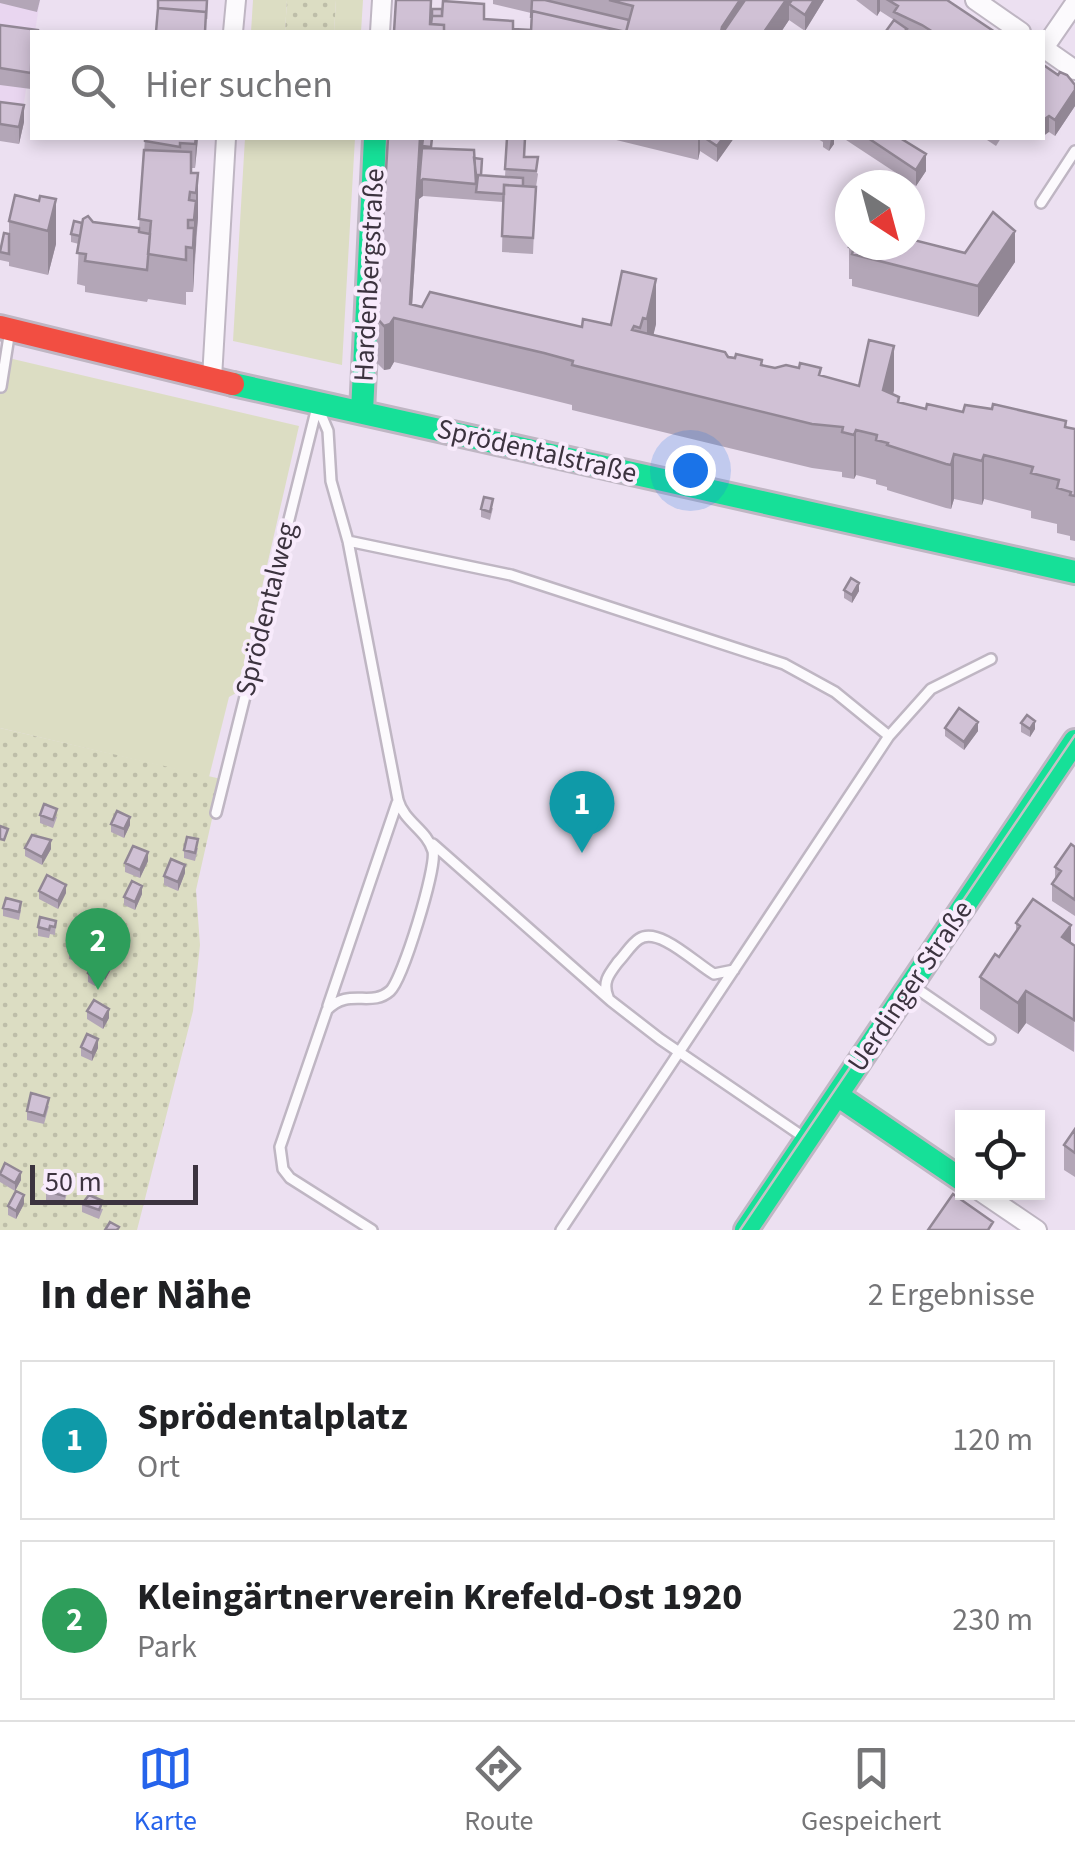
<!DOCTYPE html>
<html lang="de">
<meta charset="utf-8">
<style>
:root{--surface:#fff;--page:#f6f6f6;--text:#202124;--muted:#757577;--line:#e0e0e0;--accent:#2563eb}
body{margin:0;font-family:"Source Sans 3",sans-serif;background:var(--page);color:var(--text)}
.controls{position:absolute;right:30px;bottom:30px;display:grid;overflow:hidden;border-radius:0px;box-shadow:0 5px 15px #0003}
.controls button{width:90px;height:90px;display:grid;place-items:center;padding:0;border:0;border-bottom:2px solid var(--line);background:var(--surface);color:var(--text);font:50px sans-serif}
.compass{position:absolute;left:835px;top:170px;width:90px;height:90px;border-radius:50%;background:var(--surface);box-shadow:0 5px 15px #0003;rotate:144deg}
.scale{position:absolute;left:30px;bottom:25px;width:168px;box-sizing:border-box;padding-left:10px;border:5px solid #3c333f;border-top:0;font-size:28px;line-height:35px;white-space:nowrap;color:#3c333f;-webkit-text-stroke:8px #f8ebfc;paint-order:stroke}
.you{position:absolute;left:690px;top:470px;width:35px;height:35px;margin:-25px;border:8px solid #fff;border-radius:50%;background:#1a73e8;box-shadow:0 0 0 15px #1a73e833}
.badge{display:grid;place-items:center;width:65px;height:65px;border-radius:50%;background:var(--accent);color:#fff;font-size:32px;font-weight:700}
.pin{position:absolute;translate:-50% -82px;filter:drop-shadow(0 2px 5px #0008)}
.pin::after{content:'';position:absolute;top:52px;width:35px;height:30px;background:inherit;clip-path:polygon(0 0,100% 0,50% 100%)}
.list{margin:0;padding:0;list-style:none}
h2{display:flex;justify-content:space-between;align-items:center;height:130px;margin:0;padding:0 40px;font-size:42px}
h2 small{font-size:32px;font-weight:400;color:var(--muted)}
.list li{display:grid;grid-template-columns:65px 1fr auto;gap:30px;align-items:center;box-sizing:border-box;height:160px;margin:0 20px 20px;padding:0 20px;border:2px solid var(--line);border-radius:0px}
.list b{display:block;font-size:38px;white-space:nowrap}
.list p{margin:0;font-size:32px;white-space:nowrap;color:var(--muted)}
.list em{font-size:32px;font-style:normal;color:var(--muted)}
.icon{flex:none;width:55px;height:55px;fill:none;stroke:currentColor;stroke-width:2;stroke-linecap:round;stroke-linejoin:round}
.map{position:relative;flex:none;width:1075px;height:1230px;overflow:hidden}
.search{position:absolute;background:var(--surface);box-shadow:0 5px 15px #0003;left:30px;right:30px;top:30px;height:110px;display:flex;align-items:center;gap:25px;box-sizing:border-box;padding:0 35px;border-radius:0px;color:var(--muted);font-size:38px}
.sheet{height:490px;background:var(--surface)}
nav{display:flex;justify-content:space-around;align-items:center;box-sizing:border-box;height:140px;border-top:2px solid var(--line);background:var(--surface);font-size:28px;color:var(--muted)}
nav a{display:grid;justify-items:center;gap:5px}
nav .on{color:var(--accent)}
.map>svg:first-child{display:block}
.built{fill:#e9d6f0}
.grass{fill:#dcddc3}
.park{fill:url(#park-dots)}
.lines{fill:none;stroke-linecap:round;stroke-linejoin:round}
.lane-casing{stroke:#bfb6c3;stroke-width:14}
.street-casing{stroke:#bfb6c3;stroke-width:22}
.fast-casing{stroke:#bfb6c3;stroke-width:28}
.jam-casing{stroke:#bfb6c3;stroke-width:28}
.lane{stroke:#fcfafd;stroke-width:9}
.street{stroke:#fcfafd;stroke-width:18}
.fast{stroke:#16e098;stroke-width:22}
.jam{stroke:#f24e42;stroke-width:22}
.tram{stroke:#c5c2c6;stroke-width:2.5}
.wall{fill:#b3a6b7}
.shaded-wall{fill:#928795}
.building{fill:#d0c1d5;stroke:#928795;stroke-width:2.5}
.labels{text-anchor:middle;dominant-baseline:central;stroke-width:8;stroke-linejoin:round;paint-order:stroke}
.street-label{font-size:28px;fill:#3c333f;stroke:#f8ebfc}
</style>
<div class="map">
<svg width="1075" height="1230" viewBox="0 0 1075 1230">
<defs>
<pattern id="park-dots" width="8" height="8" patternUnits="userSpaceOnUse" patternTransform="scale(2.5)"><rect width="8" height="8" fill="#dcddc3"/><path d="M2 2h.1M6 6h.1" fill="none" stroke="#bebea9" stroke-width="1.8" stroke-linecap="round"/></pattern>
</defs>
<rect width="100%" height="100%" fill="#ece0f1"/>
<path class="built" d="M0,0H40L18,141L0,138Z"/>
<path class="grass" d="M253,0H287L285,32H251Z
M336,0H363L361,32H334Z
M245,138H355L342,365L233,341Z
M0,356L299,426L238,692L229,697L209,777L0,728Z"/>
<path class="park" d="M287,0H336L334,32H285Z
M0,728L221,779L196,890L200,945L193,1011L137,1230H0Z"/>
<g class="lines">
<defs>
<path id="lane" d="M1041,203L1075,151
M1,387L10,330
M320,412L328,431L331,481L348,541L398,800C404,822 427,830 433,851C437,867 403,979 390,991C371,1008 349,987 327,1010L280,1147L283,1169L290,1178L372,1230
M348,541L511,575L784,664L835,692L889,736
M216,813L317,407
M433,844L611,1001L660,1039L805,1138
M913,986L990,1039
M608,997C602,982 609,974 618,962C625,955 631,944 639,939C659,926 696,964 714,974L734,970
M328,1006L397,803
M561,1230L889,736L931,689L991,659"/>
<path id="street" d="M975,0L1021,32
M233,32L236,0
M380,32L382,0
M1042,47L1075,70
M1044,48L1075,3
M212,378L226,138
M981,1192L1037,1230"/>
<path id="fast" d="M233,384L1075,572
M362,412L375,138
M837,1095L962,1180
M746,1230L1075,741"/>
<path id="jam" d="M0,327L233,384"/>
</defs>
<use href="#lane" class="lane-casing"/>
<use href="#street" class="street-casing"/>
<use href="#fast" class="fast-casing"/>
<use href="#jam" class="jam-casing"/>
<use href="#lane" class="lane"/>
<use href="#street" class="street"/>
<use href="#fast" class="fast"/>
<use href="#jam" class="jam"/>
<path class="tram" d="M740,1230L1075,735"/>
</g>
<path class="wall" d="M0,0H40L37,12L0,3Z
M493,0H824L805,31L789,20L781,32H394L432,9L484,19L513,29L531,30V13L493,4Z
M856,0H947L995,32H886L894,20L880,11L877,16Z
M0,25L32,32L31,89L0,85Z
M1042,64L1075,85V106L1055,136L1049,132Z
M0,102L24,122L19,144L0,141Z
M145,138H198L195,168H191V173H198V218L193,292H186V305L148,299L147,302L85,292V286L77,284L79,244L71,242V234L82,223L93,222L139,228Z
M388,138H432L431,149L474,158L482,176L505,177L507,138H525V157L538,174L536,187L533,254L502,252L503,202L476,200L477,183L476,200L423,196L419,199L412,305L582,327L611,325L622,271L656,324L653,335L762,365L821,375L859,386L894,390L893,394L899,402L926,409L963,412L1075,429V541L1070,540V536L1057,533V524L1031,518V511L984,499L982,505L954,499L951,509L946,508L887,490V487L876,484V480L856,475L854,479L842,477V472L812,468L572,410V405L544,398L394,362L390,369L384,370L377,363V318Z
M608,138H734L717,162L700,151L698,160Z
M816,138H834V144L829,151L823,147V142Z
M843,138H900L926,171L916,186Z
M984,138H1001L996,146Z
M39,201L56,244L48,275L9,266V262L0,260V251L9,234V221Z
M912,233L911,239L965,253L1015,262L978,317L852,286V279H849V247Z
M493,508L490,520L481,517V509Z
M844,590L859,591L852,603L844,598Z
M1021,723L1035,729L1030,737L1021,732Z
M945,728L978,731L964,750L945,736Z
M40,815L57,817L53,828L40,823Z
M111,824L130,825L124,838L111,832Z
M1075,847V916L1052,901V884L1055,879V867Z
M25,848L51,849L42,865L25,856Z
M198,848L195,861L184,858V850Z
M148,861L140,878L125,872V863Z
M185,873L178,891L164,885V876Z
M39,891L66,893L58,909L39,899Z
M142,894L135,910L124,905V897Z
M3,908L21,910L19,920L3,916Z
M56,921L55,935L50,934L49,938L38,936V927Z
M1016,923L1075,946L1074,1052L1026,1023L1018,1034L980,1009V977L999,957L1016,933Z
M89,945L84,963L69,959V951Z
M110,956L107,962L110,971L105,980L100,977L95,986L88,982V973Z
M87,1011L109,1018L103,1029L87,1019Z
M81,1047L98,1048L92,1061L81,1056Z
M49,1106L44,1124L27,1120V1111Z
M1075,1129V1177L1064,1170V1145Z
M0,1172L21,1180L15,1191L0,1182Z
M68,1190L64,1204L46,1200V1191Z
M24,1204L16,1219L8,1215V1206Z
M82,1204L103,1209L99,1219L82,1212Z"/>
<path class="shaded-wall" d="M740,0H761L740,32H721L722,27Z
M786,0H795L789,4V20L781,32H764Z
M814,0H824L805,31V15Z
M877,0H880V11L877,16Z
M1075,90V106L1055,136V120Z
M24,105V122L19,144V127Z
M1049,116V132L1042,137V121Z
M196,138H198L195,168Z
M420,138H423L420,182L423,179V196L419,199L411,322L410,304Z
M698,138H700V151L698,160Z
M723,138H734L717,162V146Z
M831,138H834V144L829,151Z
M926,154V171L916,186V170Z
M198,173V218L196,237V193Z
M56,199V244L48,275V231Z
M196,201V245L194,265V220Z
M912,201V233L907,270V245H910Z
M194,228V273L193,292V248Z
M1015,231V262L978,317V286Z
M656,279V324L647,363V319Z
M394,318V362L390,369L384,370V326Z
M894,346V390L883,435V390Z
M856,430V475L854,479V435Z
M954,454V499L951,509V465Z
M984,455V499L982,505V461Z
M859,583V591L852,603V595Z
M1035,721V729L1030,737V729Z
M978,722V731L964,750V742Z
M130,817V825L124,838V829Z
M51,840V849L42,865V857Z
M148,852V861L140,878V870Z
M185,865V873L178,891V882Z
M66,885V893L58,909V901Z
M142,886V894L135,910V902Z
M1071,925V956L1062,937Z
M110,963V971L105,980V972Z
M100,969V977L95,986V978Z
M1026,991V1023L1018,1034V1003Z
M109,1009V1018L103,1029V1020Z
M98,1039V1048L92,1061V1053Z
M21,1172V1180L15,1191V1183Z
M24,1195V1204L16,1219V1211Z"/>
<path class="building" d="M158,0H207L206,19V12L158,8Z
M396,0H431L430,24L444,25V32H394Z
M532,0H545L629,20L626,32L532,11L531,18Z
M609,0H740L722,27L721,32H626L633,6Z
M745,0H786L764,32H723Z
M792,0H814L805,15L789,4Z
M888,0H947L995,32H933L922,25L894,12L898,6Z
M443,1L484,4V19L513,21V32H444V25L431,24L432,16H442Z
M158,8L206,12L205,32H156Z
M432,9H442V16H432Z
M532,11L624,32H531Z
M894,20L907,29L904,32H889L886,31Z
M0,25L38,30V32H32L31,73L0,68Z
M513,29L531,30V32H513Z
M1042,64L1058,75L1060,72L1067,75L1075,85V90L1055,120L1049,116L1042,121Z
M0,102L24,105L19,127L0,124Z
M145,138H196L195,144L180,143V147L145,141Z
M388,138H420L410,304L422,307L430,292L582,327L583,319L611,325L622,271L656,279L647,319L643,318L640,328L634,326L632,330L725,352L728,357L735,358L736,354L762,360L761,365L775,368L786,365L799,368L800,363L821,368L819,375L859,386L869,340L894,346L883,390L899,397L898,402L926,409L927,404L963,412L965,405L992,409L993,404L1066,421L1065,427L1075,429V496L1070,495L1071,492L1057,488L1059,480L1031,473L1033,467L984,455L982,461L954,454L951,465L946,464L887,445L888,443L876,440L877,435L856,430L854,435L842,432L843,427L812,424L572,365L573,361L544,353L394,318L390,324L384,326L377,318Z
M423,138H432L431,147L422,146Z
M507,138H525L524,157H538L536,171L505,169Z
M705,138H723L717,146Z
M868,138H900L926,154L916,170Z
M422,148L474,150L476,184L423,179L419,183Z
M144,150L191,152V173H198L196,193L190,192L189,200L196,201L194,220H188V228H194L193,248L186,247V260L148,254L151,221L139,219Z
M474,158L482,159L481,175H476Z
M874,173L890,185H871Z
M478,175L523,178V186L504,185V194L476,192Z
M504,185L536,187L533,238L502,236Z
M15,195L39,201L40,196L56,199L48,231L9,221Z
M993,212L1015,231L978,286L852,254L854,248L849,247L850,244L910,245V239L965,253Z
M88,216L93,222L139,228V232L150,234L147,270L85,261L86,254L77,253L83,219Z
M74,221L82,223L80,236L71,234Z
M4,233L9,234V254L0,252Z
M484,497L493,499L490,512L481,509Z
M851,578L859,583L852,595L844,590Z
M959,708L978,722L964,742L945,728Z
M1027,715L1035,721L1030,729L1021,723Z
M44,804L57,809L53,820L40,815Z
M117,811L130,817L124,829L111,824Z
M0,826L8,829L4,840L0,839Z
M32,835L51,840L42,857L25,848Z
M187,837L198,839L195,853L184,850Z
M1071,844L1075,847V900L1052,884L1061,871L1055,867Z
M133,846L148,852L140,870L125,863Z
M171,859L185,865L178,882L164,876Z
M47,875L66,885L58,901L39,891Z
M132,881L142,886L135,902L124,897Z
M6,898L21,902L19,912L3,908Z
M1033,899L1071,925L1062,937L1075,946L1074,1020L1026,991L1018,1003L980,977L995,954L999,957L1020,926L1016,923Z
M40,917L56,921L55,927L50,926L49,930L38,927Z
M75,933L89,937L84,955L69,951Z
M103,944L110,948L104,960L110,963L105,972L100,969L95,978L88,973Z
M94,1000L109,1009L103,1020L87,1011Z
M87,1034L98,1039L92,1053L81,1047Z
M31,1093L49,1098L44,1116L27,1111Z
M1075,1129V1153L1064,1145Z
M5,1163L21,1172L15,1183L0,1174Z
M50,1176L68,1181L64,1196L46,1191Z
M16,1191L24,1195L16,1211L8,1206Z
M953,1194L993,1222L988,1230H928Z
M89,1195L103,1201L99,1210L82,1204Z
M110,1222L119,1227L117,1230H105Z"/>
<g class="labels">
<g class="street-label">
<text transform="translate(369 275) rotate(-87)">Hardenbergstraße</text>
<text transform="translate(537 451) rotate(13)">Sprödentalstraße</text>
<text transform="translate(266 609) rotate(-76)">Sprödentalweg</text>
<text transform="translate(910 986) rotate(-56)">Uerdinger Straße</text>
</g>
</g>
</svg>
<div class="controls">
<button><svg class="icon" aria-label="locate" viewBox="0 0 24 24"><circle cx="12" cy="12" r="6"/><path d="M12 2v4M12 18v4M2 12h4M18 12h4"/></svg></button>
</div>
<svg class="compass" viewBox="-18 -18 36 36"><path d="M0-13l5 13h-10z" fill="#e53935"/><path d="M0 13l5-13h-10z" fill="#757577"/></svg>
<div class="scale">50 m</div>
<div class="you"></div>
<div class="pin badge" style="left:582px;top:853px;background:#0f9aa8">1</div>
<div class="pin badge" style="left:98px;top:990px;background:#2e9e5b">2</div>
<div class="search"><svg class="icon" aria-label="search" viewBox="0 0 24 24"><circle cx="10" cy="10" r="6"/><path d="M15 15l6 6"/></svg>Hier suchen</div>
</div>
<section class="sheet">
<h2>In der Nähe<small>2 Ergebnisse</small></h2>
<ul class="list">
<li><span class="badge" style="background:#0f9aa8">1</span><div><b>Sprödentalplatz</b><p>Ort</p></div><em>120 m</em></li>
<li><span class="badge" style="background:#2e9e5b">2</span><div><b>Kleingärtnerverein Krefeld-Ost 1920</b><p>Park</p></div><em>230 m</em></li>
</ul>
</section>
<nav>
<a class="on"><svg class="icon" aria-label="map" viewBox="0 0 24 24"><path d="M3 6l6-2 6 2 6-2v14l-6 2-6-2-6 2zM9 4v14M15 6v14"/></svg>Karte</a>
<a><svg class="icon" aria-label="directions" viewBox="0 0 24 24"><path d="M12 3l9 9-9 9-9-9zM9 14v-3h6M13 9l2 2-2 2"/></svg>Route</a>
<a><svg class="icon" aria-label="saved" viewBox="0 0 24 24"><path d="M7 4h10v16l-5-4-5 4z"/></svg>Gespeichert</a>
</nav>
